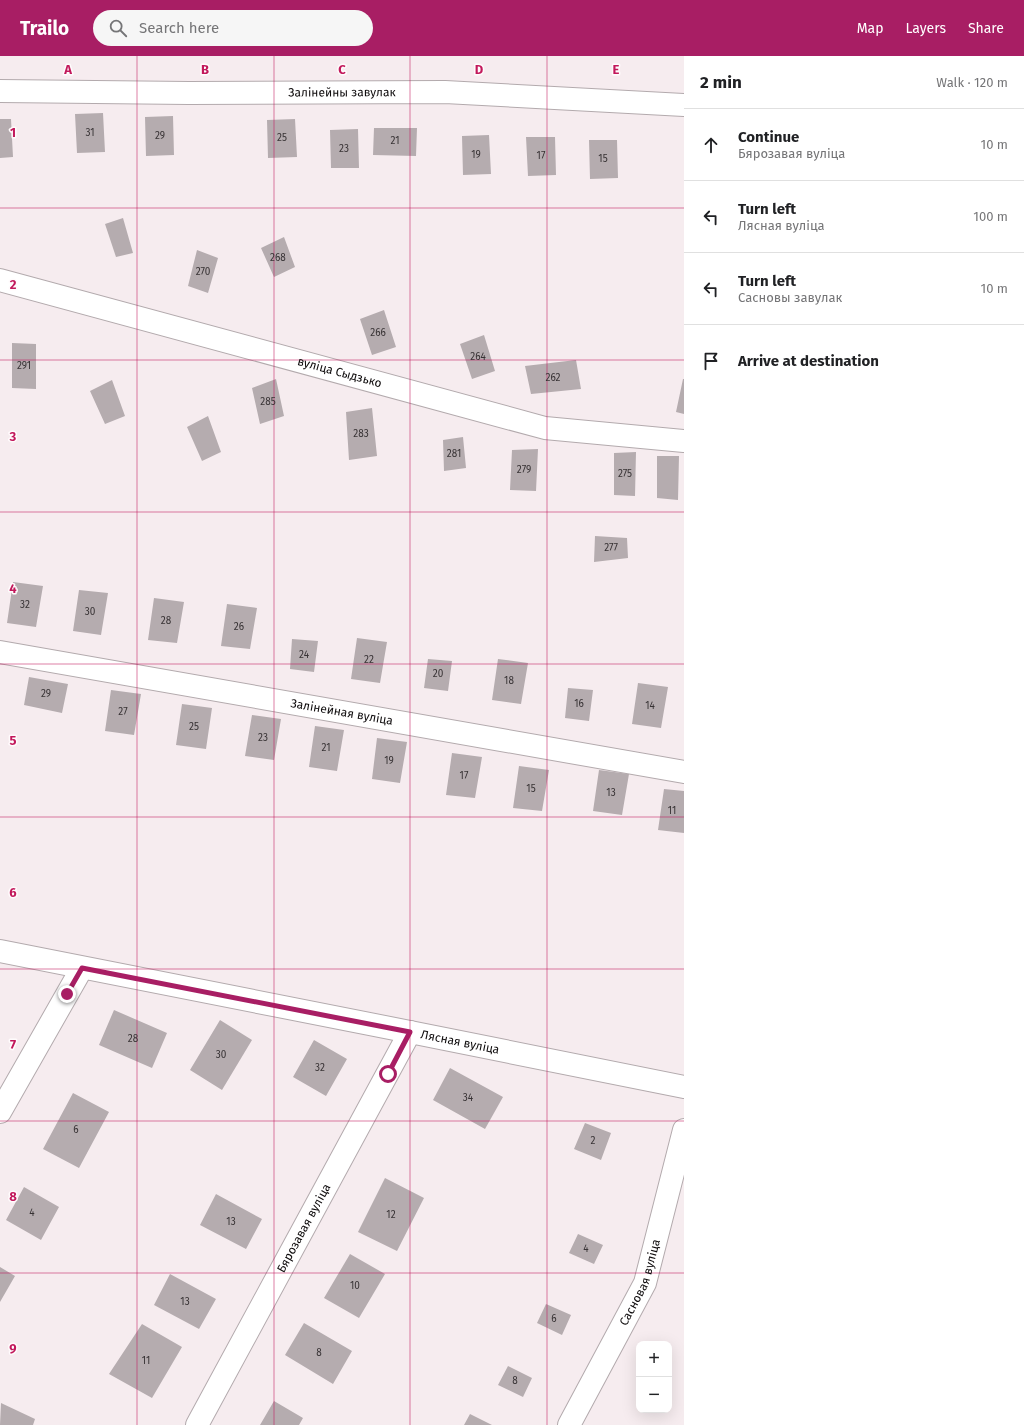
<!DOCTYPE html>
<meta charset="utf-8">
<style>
:root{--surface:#fff;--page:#f6f6f6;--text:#202124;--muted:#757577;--line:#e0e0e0;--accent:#a81e64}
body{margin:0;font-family:"Fira Sans",sans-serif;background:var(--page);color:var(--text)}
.controls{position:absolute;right:12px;bottom:12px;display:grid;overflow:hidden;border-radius:8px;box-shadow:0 4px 16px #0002}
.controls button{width:36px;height:36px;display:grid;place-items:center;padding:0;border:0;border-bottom:1px solid var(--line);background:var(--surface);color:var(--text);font:20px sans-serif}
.stop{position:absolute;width:12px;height:12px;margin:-9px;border:3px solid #a81e64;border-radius:50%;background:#fff}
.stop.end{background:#a81e64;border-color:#fff;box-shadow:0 1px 4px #0008}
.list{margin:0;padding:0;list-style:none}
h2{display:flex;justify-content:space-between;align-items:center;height:52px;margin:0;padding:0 16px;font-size:17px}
h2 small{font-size:13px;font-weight:400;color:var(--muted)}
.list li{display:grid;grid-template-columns:26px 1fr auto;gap:12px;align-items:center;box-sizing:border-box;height:72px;padding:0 16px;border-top:1px solid var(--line)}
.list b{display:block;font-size:15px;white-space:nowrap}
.list p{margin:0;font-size:13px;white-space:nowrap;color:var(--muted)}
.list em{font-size:13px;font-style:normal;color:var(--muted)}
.icon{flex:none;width:22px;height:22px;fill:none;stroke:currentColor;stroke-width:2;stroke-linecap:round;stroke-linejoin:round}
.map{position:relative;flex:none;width:684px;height:1369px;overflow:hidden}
header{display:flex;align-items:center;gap:24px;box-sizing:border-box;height:56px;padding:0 20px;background:var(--accent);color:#fff}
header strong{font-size:19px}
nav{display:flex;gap:22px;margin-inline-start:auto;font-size:14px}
.search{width:280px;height:36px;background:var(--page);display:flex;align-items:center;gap:10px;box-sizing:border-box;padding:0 14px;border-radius:22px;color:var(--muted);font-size:15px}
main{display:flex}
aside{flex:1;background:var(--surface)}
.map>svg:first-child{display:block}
.building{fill:#b5acaf}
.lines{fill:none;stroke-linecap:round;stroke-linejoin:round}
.minor-casing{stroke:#b3aaad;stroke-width:24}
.minor{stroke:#fff;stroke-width:22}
.route{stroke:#a81e64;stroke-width:5}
.grid{fill:none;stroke:#c2185b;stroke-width:1;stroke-opacity:0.55}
.labels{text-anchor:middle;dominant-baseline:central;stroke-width:3;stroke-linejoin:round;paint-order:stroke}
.number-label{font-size:10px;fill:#383335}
.street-label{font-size:12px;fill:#0e0b0c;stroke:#fffbfc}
.grid-label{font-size:13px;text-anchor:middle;font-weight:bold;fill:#c2185b;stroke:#fffbfc;stroke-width:3;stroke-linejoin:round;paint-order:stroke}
</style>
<header>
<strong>Trailo</strong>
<div class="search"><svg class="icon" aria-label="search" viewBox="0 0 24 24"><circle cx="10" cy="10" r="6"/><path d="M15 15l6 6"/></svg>Search here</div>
<nav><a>Map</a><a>Layers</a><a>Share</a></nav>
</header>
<main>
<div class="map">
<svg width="684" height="1369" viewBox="0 0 684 1369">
<rect width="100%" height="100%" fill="#f6ecef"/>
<path class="building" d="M103,57L105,96L77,97L75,58Z
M173,60L174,99L146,100L145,61Z
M0,63H11L13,101L0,102Z
M295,63L297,101L268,102L267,64Z
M374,72H417L416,100L373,99Z
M358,73L359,112H331L330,74Z
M489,79L491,118L463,119L462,80Z
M526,81H555L556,119L528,120Z
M589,84H617L618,122L590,123Z
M123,162L133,197L116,201L105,168Z
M284,181L295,211L274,221L261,192Z
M197,194L218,202L208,237L188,230Z
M384,254L396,291L372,299L360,263Z
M484,279L495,315L472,323L460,288Z
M12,287L36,288V333L12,332Z
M576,304L581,333L531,338L525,310Z
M276,323L284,360L260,368L252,332Z
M683,323H684V358L676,356Z
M112,324L125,360L105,368L90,335Z
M372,352L377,400L349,404L346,356Z
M208,360L221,396L202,405L187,371Z
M463,381L466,412L444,415L443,384Z
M538,393L536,435L510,434L512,394Z
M636,396L635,440L614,439V397Z
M657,400H679L678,444L657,442Z
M595,480L627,482L628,502L594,506Z
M13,526L43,530L36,571L7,567Z
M79,534L108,537L101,579L73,575Z
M154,542L184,546L177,587L148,584Z
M227,548L257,552L250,593L221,590Z
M357,582L387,586L380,627L351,623Z
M292,583L318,585L314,616L290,613Z
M428,603L452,605L448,635L424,632Z
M498,603L528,607L521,648L492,644Z
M29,621L68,628L62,657L24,649Z
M638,627L668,631L661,672L632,668Z
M568,632L593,634L589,665L565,662Z
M111,634L141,638L134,679L105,675Z
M182,648L212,652L206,693L176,689Z
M252,659L281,663L274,704L245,700Z
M315,670L344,674L337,715L309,711Z
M377,682L407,686L400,727L372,723Z
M452,697L482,701L475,742L446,739Z
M519,710L549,714L542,755L513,752Z
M599,714L629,718L622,759L593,755Z
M664,733L684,735V777L658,774Z
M114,954L167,977L152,1012L99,989Z
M220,964L252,984L222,1034L190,1014Z
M314,984L347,1003L326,1040L293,1021Z
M450,1012L503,1041L485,1073L433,1044Z
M73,1037L109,1056L79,1112L43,1093Z
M585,1067L611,1077L601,1104L574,1093Z
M385,1122L424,1142L397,1195L358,1176Z
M24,1131L59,1151L41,1184L6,1164Z
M216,1138L262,1163L246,1193L200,1169Z
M578,1178L603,1189L594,1208L569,1197Z
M350,1198L385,1218L359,1262L324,1242Z
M0,1211L15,1220L0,1246Z
M170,1218L216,1243L199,1273L154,1249Z
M546,1248L571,1259L562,1279L537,1267Z
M304,1267L352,1295L333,1328L285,1299Z
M142,1268L182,1291L152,1342L109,1318Z
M508,1310L532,1322L523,1341L498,1329Z
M274,1345L303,1362L299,1369H260Z
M1,1347L35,1363L33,1369H0Z
M470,1358L492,1369H464Z"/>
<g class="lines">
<defs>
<g id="minor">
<path id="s1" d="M0,35L189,37L445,36L684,49"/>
<path id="s2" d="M0,224L545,372L684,385"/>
<path id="s3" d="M0,596L684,716"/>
<path id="s4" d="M0,895L410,976L684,1031"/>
<path d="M0,1056L82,912"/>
<path id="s5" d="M197,1369L410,976"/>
<path id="s6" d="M569,1369L645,1227L684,1074"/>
</g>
</defs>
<use href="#minor" class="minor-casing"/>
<use href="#minor" class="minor"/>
</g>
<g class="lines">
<path class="route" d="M67,938L82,912L410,976L388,1018"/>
</g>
<path class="grid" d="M137,0V1369M274,0V1369M410,0V1369M547,0V1369M0,152H684M0,304H684M0,456H684M0,608H684M0,761H684M0,913H684M0,1065H684M0,1217H684"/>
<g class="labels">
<g class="number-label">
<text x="90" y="77">31</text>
<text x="160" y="80">29</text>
<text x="282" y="82">25</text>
<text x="395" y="85">21</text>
<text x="344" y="93">23</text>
<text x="476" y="99">19</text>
<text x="541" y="100">17</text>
<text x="603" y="103">15</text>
<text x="278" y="202">268</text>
<text x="203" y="216">270</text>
<text x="378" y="277">266</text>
<text x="478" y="301">264</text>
<text x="24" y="310">291</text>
<text x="553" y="322">262</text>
<text x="268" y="346">285</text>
<text x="361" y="378">283</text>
<text x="454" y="398">281</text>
<text x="524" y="414">279</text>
<text x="625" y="418">275</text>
<text x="611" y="492">277</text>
<text x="25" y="549">32</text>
<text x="90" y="556">30</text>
<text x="166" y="565">28</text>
<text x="239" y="571">26</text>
<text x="304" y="599">24</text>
<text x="369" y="604">22</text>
<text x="438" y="618">20</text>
<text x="509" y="625">18</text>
<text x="46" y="638">29</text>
<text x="579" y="648">16</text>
<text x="650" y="650">14</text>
<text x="123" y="656">27</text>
<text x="194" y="671">25</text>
<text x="263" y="682">23</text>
<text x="326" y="692">21</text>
<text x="389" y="705">19</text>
<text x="464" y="720">17</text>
<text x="531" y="733">15</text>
<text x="611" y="737">13</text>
<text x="672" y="755">11</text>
<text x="133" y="983">28</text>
<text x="221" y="999">30</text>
<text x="320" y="1012">32</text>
<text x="468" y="1042">34</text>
<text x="76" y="1074">6</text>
<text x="593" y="1085">2</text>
<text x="32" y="1157">4</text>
<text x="391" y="1159">12</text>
<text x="231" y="1166">13</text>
<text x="586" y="1193">4</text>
<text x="355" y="1230">10</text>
<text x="185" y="1246">13</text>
<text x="554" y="1263">6</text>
<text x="319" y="1297">8</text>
<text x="146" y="1305">11</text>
<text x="515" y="1325">8</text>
</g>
<g class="street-label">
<text stroke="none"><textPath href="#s1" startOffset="342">Залінейны завулак</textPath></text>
<text stroke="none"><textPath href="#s2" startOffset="352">вуліца Сыдзько</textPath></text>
<text stroke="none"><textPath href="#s3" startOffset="347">Залінейная вуліца</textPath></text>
<text stroke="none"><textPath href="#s4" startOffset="469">Лясная вуліца</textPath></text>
<text stroke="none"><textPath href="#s5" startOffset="224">Бярозавая вуліца</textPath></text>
<text stroke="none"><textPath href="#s6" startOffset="160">Сасновая вуліца</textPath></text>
</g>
</g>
<g class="grid-label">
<text x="68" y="18">A</text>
<text x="205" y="18">B</text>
<text x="342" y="18">C</text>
<text x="479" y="18">D</text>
<text x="616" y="18">E</text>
<text x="13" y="81">1</text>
<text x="13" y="233">2</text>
<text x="13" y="385">3</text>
<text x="13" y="537">4</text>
<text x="13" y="689">5</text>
<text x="13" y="841">6</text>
<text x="13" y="993">7</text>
<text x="13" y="1145">8</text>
<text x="13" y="1297">9</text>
</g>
</svg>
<div class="controls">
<button>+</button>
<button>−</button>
</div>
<div class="stop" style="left:388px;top:1018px"></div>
<div class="stop end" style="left:67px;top:938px"></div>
</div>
<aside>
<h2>2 min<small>Walk · 120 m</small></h2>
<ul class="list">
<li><svg class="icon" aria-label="ahead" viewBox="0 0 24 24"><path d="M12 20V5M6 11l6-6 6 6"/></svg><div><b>Continue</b><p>Бярозавая вуліца</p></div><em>10 m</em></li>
<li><svg class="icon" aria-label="left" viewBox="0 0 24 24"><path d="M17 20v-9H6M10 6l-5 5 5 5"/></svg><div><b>Turn left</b><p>Лясная вуліца</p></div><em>100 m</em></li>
<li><svg class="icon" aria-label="left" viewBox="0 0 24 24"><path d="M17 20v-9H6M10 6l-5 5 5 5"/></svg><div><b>Turn left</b><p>Сасновы завулак</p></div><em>10 m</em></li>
<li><svg class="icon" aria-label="arrive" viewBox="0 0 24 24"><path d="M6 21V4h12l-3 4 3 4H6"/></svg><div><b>Arrive at destination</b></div></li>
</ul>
</aside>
</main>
